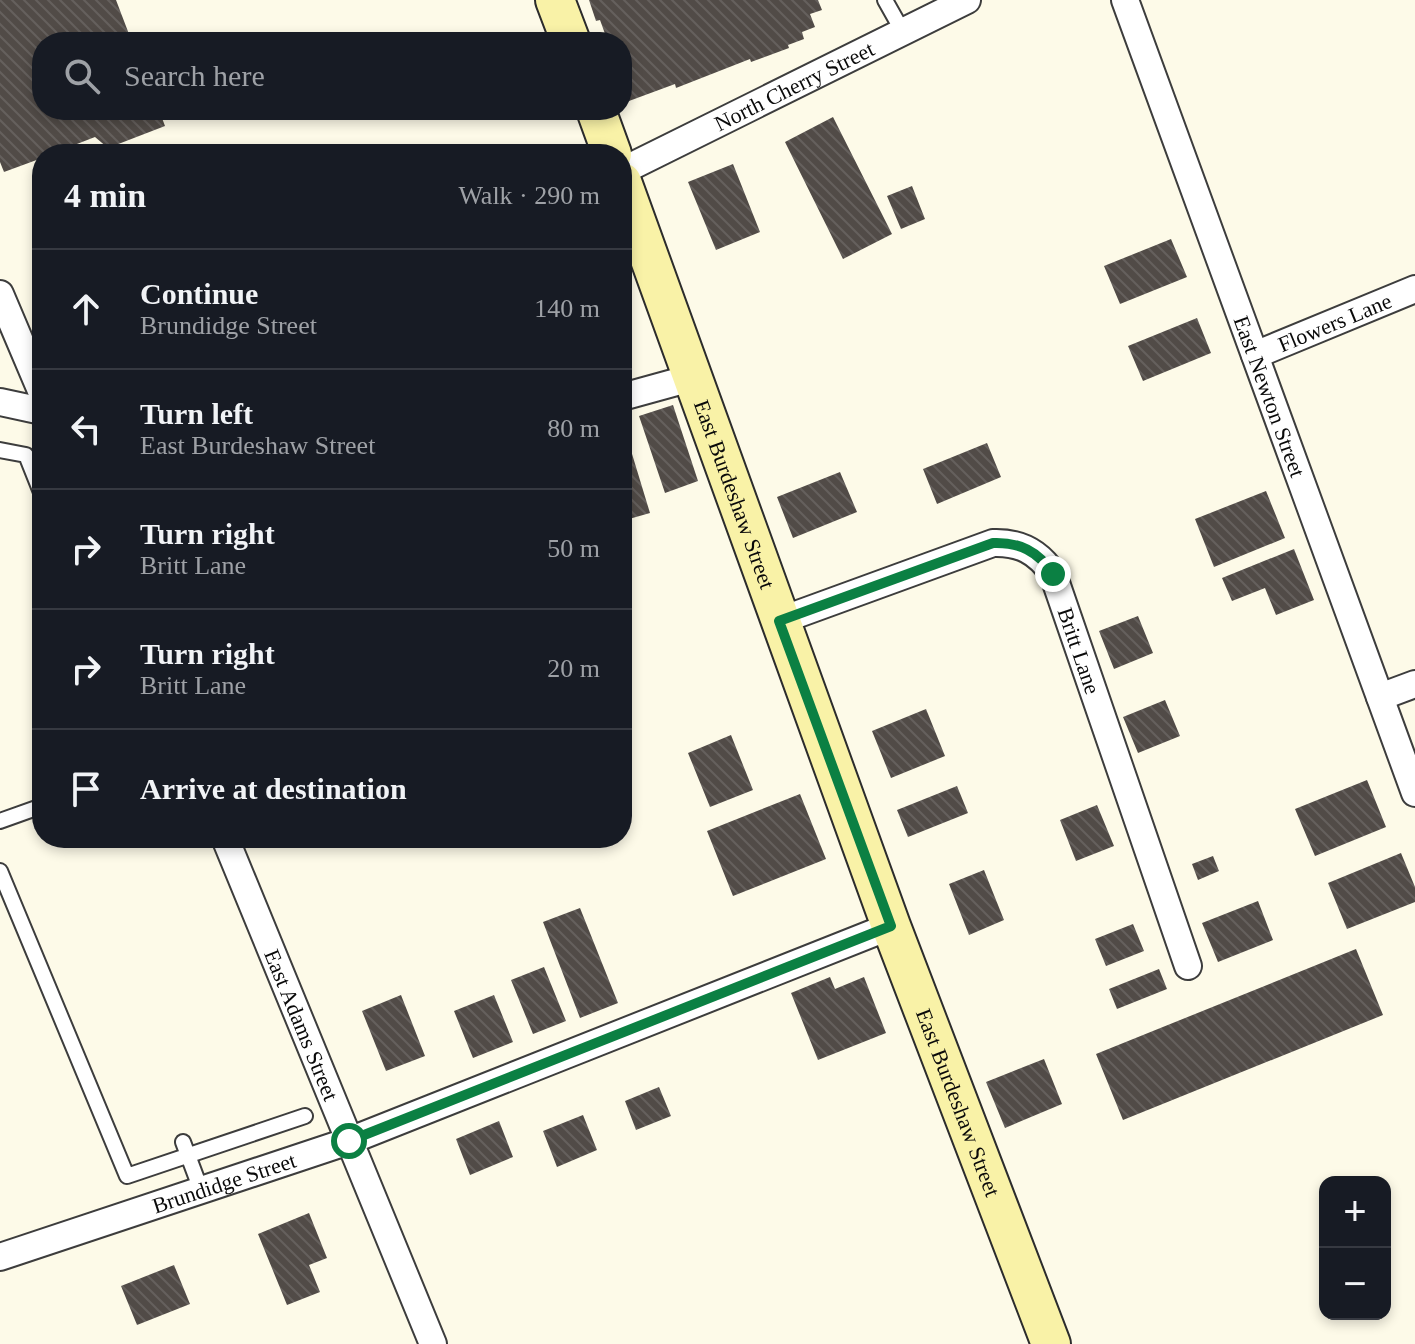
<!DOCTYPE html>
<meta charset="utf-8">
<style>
:root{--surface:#171b24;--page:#20242c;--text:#f1f3f6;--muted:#9ea1a6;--line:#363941}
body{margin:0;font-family:Georgia,serif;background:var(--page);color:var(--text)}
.controls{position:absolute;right:24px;bottom:24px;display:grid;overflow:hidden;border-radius:16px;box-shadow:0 4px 12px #0003}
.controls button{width:72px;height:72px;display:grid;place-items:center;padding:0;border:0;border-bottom:2px solid var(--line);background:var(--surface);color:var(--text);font:40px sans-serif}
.stop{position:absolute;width:24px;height:24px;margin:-18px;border:6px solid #0b8043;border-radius:50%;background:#fff}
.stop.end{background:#0b8043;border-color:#fff;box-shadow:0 2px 8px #0008}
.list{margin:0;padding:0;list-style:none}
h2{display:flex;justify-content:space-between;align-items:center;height:104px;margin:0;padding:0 32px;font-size:34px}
h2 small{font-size:26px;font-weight:400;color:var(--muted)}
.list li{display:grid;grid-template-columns:52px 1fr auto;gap:24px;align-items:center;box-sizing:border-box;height:120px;padding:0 32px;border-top:2px solid var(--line)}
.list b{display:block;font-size:30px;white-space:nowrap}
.list p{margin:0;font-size:26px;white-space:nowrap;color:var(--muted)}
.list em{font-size:26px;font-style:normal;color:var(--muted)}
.icon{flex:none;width:44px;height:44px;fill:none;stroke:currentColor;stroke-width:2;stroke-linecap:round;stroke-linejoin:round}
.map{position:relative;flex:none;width:1415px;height:1344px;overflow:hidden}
.search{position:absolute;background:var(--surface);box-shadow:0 4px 12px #0003;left:32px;top:32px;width:600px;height:88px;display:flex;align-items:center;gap:20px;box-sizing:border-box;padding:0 28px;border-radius:32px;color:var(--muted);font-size:30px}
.panel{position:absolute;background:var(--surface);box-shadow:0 4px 12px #0003;left:32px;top:144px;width:600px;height:704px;border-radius:32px}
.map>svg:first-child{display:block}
.building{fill:url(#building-back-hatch)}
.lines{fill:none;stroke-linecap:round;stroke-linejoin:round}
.lane-casing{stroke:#3d3d3d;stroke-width:18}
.street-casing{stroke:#3d3d3d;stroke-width:30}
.secondary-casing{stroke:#2c2c2c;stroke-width:42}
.lane{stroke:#fff;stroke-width:14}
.street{stroke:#fff;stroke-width:26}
.secondary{stroke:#f9f2a7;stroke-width:38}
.route{stroke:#0b8043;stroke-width:10}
.labels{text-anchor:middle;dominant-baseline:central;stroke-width:8;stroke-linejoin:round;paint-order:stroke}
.street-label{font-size:22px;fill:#0a0a0a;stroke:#fff}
</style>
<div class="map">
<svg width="1415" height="1344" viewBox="0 0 1415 1344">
<defs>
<pattern id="building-back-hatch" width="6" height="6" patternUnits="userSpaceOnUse" patternTransform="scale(2)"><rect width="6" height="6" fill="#514b47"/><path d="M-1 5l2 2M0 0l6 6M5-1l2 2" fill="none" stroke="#65605d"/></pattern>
</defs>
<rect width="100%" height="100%" fill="#fdfae8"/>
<path class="building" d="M0,0H116L132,42H42V110H159L165,126L108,148L95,137L51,154H42V158L4,172L0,162Z
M589,0H818L822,10L810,14L815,27L802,32L804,39L788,45L789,48L751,62L750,59L676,88L675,84L629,101L622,82V42H608L600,20L596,21Z
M833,117L892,234L843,259L785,142Z
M733,164L760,232L716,250L688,182Z
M912,186L925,219L901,229L887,196Z
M1171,239L1187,277L1120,304L1104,266Z
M1197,318L1211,353L1143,381L1128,346Z
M673,405L698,481L665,493L639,416Z
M622,421L650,513L622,521Z
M987,443L1001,477L937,504L923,469Z
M840,472L857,512L793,538L777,497Z
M1266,491L1285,538L1214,567L1195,519Z
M1294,549L1314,600L1276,615L1265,588L1232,601L1222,578Z
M1138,616L1153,653L1114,669L1099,631Z
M1165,700L1180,736L1138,753L1123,717Z
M926,709L945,756L891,778L872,731Z
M731,735L753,790L710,807L688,753Z
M1367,780L1386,827L1315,856L1295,809Z
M957,786L968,813L908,837L897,810Z
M800,794L826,859L733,896L707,831Z
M1097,805L1114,846L1076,861L1060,820Z
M1401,853L1415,887V902L1347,929L1328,883Z
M1213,856L1219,871L1198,880L1192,864Z
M984,870L1004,920L969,935L949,884Z
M1258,901L1273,940L1218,962L1202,923Z
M580,908L618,1003L580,1018L543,922Z
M1133,924L1144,951L1106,966L1095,939Z
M1356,949L1383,1015L1123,1120L1096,1054Z
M544,967L566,1021L533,1034L511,980Z
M1159,969L1167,989L1117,1009L1109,989Z
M830,977L835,989L864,977L886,1033L818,1060L791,993Z
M401,995L425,1056L386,1071L362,1011Z
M494,995L513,1042L473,1058L454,1011Z
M1044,1059L1062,1104L1005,1128L986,1082Z
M659,1087L671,1116L636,1130L625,1101Z
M583,1115L597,1150L557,1167L543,1131Z
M499,1121L513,1157L470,1175L456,1139Z
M309,1213L327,1258L309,1265L320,1292L287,1305L258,1234Z
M174,1265L190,1304L137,1325L121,1286Z"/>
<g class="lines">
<defs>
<path id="lane" d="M885,0L903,32
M0,450L26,455L42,495
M0,821L42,806
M0,871L127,1176L305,1116
M183,1142L201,1190"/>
<g id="street">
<path id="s1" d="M1125,0L1415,793"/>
<path id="s2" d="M622,171L967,0"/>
<path d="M0,294L42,393"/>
<path id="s3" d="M1255,355L1415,289"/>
<path d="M622,397L691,378"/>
<path d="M0,402L42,411"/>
<path id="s4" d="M779,621L993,543C1019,542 1038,551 1053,574L1188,966"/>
<path d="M1380,697L1415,684"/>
<path id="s5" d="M225,838L433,1344"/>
<path id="s6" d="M0,1257L349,1141L891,926"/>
</g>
<g id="secondary">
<path d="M555,0L571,42"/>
<path d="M596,110L612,154"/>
<path id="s7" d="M622,182L891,926L1051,1344"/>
</g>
</defs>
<use href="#lane" class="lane-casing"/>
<use href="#street" class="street-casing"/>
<use href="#secondary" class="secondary-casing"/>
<use href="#lane" class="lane"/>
<use href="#street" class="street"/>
<use href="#secondary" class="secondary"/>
</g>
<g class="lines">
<path class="route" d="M349,1141L891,926L779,621L993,543C1019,542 1038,551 1053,574"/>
</g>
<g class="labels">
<g class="street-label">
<text stroke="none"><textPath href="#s2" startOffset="192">North Cherry Street</textPath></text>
<text stroke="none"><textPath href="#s3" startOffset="86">Flowers Lane</textPath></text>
<text stroke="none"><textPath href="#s1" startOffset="422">East Newton Street</textPath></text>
<text stroke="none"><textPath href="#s7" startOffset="332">East Burdeshaw Street</textPath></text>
<text stroke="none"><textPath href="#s4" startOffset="380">Britt Lane</textPath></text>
<text stroke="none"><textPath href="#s5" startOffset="202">East Adams Street</textPath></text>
<text stroke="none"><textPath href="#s7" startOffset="980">East Burdeshaw Street</textPath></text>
<text stroke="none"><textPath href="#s6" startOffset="236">Brundidge Street</textPath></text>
</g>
</g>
</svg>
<div class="controls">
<button>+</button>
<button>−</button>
</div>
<div class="stop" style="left:349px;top:1141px"></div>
<div class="stop end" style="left:1053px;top:574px"></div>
<div class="search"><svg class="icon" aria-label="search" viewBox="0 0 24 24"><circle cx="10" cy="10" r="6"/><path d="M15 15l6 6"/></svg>Search here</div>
<section class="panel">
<h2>4 min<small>Walk · 290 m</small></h2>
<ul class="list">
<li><svg class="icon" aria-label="ahead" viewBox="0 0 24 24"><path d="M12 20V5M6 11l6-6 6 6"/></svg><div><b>Continue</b><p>Brundidge Street</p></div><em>140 m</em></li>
<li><svg class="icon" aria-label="left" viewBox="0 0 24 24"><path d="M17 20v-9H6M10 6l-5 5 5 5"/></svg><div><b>Turn left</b><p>East Burdeshaw Street</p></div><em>80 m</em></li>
<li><svg class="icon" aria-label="right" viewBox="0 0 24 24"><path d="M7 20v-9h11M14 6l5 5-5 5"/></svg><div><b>Turn right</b><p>Britt Lane</p></div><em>50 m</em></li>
<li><svg class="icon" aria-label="right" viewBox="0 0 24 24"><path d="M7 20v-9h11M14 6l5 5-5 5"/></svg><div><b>Turn right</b><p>Britt Lane</p></div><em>20 m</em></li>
<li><svg class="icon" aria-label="arrive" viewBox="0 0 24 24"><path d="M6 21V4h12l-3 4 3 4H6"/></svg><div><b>Arrive at destination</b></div></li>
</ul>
</section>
</div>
